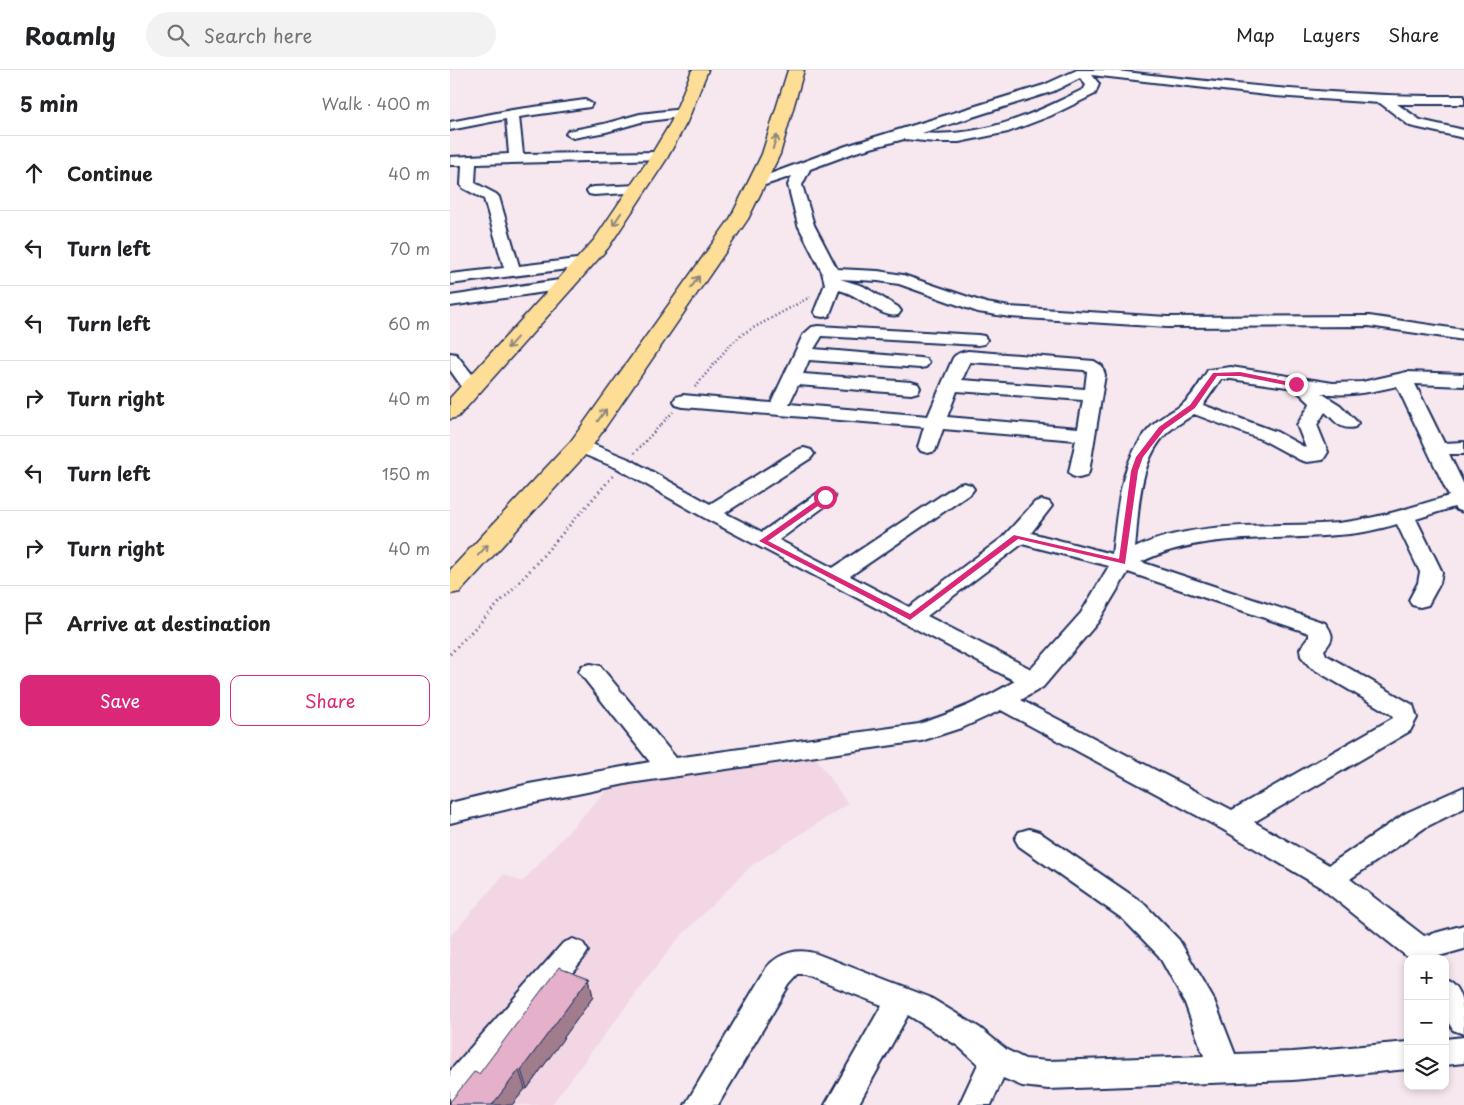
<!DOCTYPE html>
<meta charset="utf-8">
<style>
:root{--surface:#fff;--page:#f2f2f2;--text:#202124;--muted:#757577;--line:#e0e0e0;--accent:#db2777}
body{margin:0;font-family:"Playpen Sans",sans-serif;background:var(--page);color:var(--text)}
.controls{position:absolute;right:15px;bottom:15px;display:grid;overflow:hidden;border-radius:10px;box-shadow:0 2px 8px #0003}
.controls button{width:45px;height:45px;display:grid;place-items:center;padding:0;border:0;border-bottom:1px solid var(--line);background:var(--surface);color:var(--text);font:25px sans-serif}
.stop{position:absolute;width:15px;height:15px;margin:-11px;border:4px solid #db2777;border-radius:50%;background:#fff}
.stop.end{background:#db2777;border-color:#fff;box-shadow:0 1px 5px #0008}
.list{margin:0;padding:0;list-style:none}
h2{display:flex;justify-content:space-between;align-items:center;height:65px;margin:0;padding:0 20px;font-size:21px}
h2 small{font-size:16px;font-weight:400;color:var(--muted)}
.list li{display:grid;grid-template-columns:32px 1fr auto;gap:15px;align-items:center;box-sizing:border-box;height:75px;padding:0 20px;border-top:1px solid var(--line)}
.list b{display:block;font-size:19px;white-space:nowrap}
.list em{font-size:16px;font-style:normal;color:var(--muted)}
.actions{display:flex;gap:10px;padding:15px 20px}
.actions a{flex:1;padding:11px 0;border:1px solid var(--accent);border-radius:10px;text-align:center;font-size:18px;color:var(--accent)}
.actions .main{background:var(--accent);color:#fff}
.icon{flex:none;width:28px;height:28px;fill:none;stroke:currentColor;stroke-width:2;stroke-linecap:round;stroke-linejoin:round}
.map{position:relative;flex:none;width:1014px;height:1035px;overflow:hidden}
header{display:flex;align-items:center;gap:30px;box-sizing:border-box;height:70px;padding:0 25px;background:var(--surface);border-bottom:1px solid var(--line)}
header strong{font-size:24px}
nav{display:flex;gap:28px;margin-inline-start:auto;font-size:18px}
.search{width:350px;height:45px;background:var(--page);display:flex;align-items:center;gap:12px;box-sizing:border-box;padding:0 18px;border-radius:28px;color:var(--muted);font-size:19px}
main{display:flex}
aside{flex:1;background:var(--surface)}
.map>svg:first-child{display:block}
.built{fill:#f2d6e4}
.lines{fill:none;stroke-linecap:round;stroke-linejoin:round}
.minor-casing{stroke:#1b2f5e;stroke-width:4}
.highway-casing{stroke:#1b2f5e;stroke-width:3}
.path-far1{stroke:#1b2f5e;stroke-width:2.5;stroke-dasharray:1 3;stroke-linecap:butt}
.path{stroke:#1b2f5e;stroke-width:3;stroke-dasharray:1 4;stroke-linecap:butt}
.minor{fill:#fff;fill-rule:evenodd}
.highway{fill:#fedd96;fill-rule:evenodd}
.wall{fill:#c597ad;stroke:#1b2f5e}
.shaded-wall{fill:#a07b8d;stroke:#1b2f5e}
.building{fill:#e5b0c9;stroke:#1b2f5e}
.oneway{stroke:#8c867a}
.route{fill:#db2777}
</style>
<header>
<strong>Roamly</strong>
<div class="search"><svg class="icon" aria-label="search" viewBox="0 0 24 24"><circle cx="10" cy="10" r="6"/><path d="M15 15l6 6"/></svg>Search here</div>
<nav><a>Map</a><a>Layers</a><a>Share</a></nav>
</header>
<main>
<aside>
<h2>5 min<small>Walk · 400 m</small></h2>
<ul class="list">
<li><svg class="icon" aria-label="ahead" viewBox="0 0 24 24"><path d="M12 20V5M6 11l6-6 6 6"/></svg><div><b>Continue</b></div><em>40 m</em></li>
<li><svg class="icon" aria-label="left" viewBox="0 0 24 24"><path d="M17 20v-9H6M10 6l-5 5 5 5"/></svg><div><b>Turn left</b></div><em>70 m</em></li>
<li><svg class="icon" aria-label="left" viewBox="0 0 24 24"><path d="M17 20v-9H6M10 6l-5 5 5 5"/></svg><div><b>Turn left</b></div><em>60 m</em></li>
<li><svg class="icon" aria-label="right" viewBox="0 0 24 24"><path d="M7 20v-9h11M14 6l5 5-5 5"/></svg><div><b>Turn right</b></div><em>40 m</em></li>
<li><svg class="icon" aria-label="left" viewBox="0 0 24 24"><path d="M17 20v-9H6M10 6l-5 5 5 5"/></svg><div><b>Turn left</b></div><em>150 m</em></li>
<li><svg class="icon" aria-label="right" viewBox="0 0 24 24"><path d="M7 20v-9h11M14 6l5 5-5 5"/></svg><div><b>Turn right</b></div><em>40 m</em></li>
<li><svg class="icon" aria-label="arrive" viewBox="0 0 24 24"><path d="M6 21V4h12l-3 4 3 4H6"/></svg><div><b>Arrive at destination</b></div></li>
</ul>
<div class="actions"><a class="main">Save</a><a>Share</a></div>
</aside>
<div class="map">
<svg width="1014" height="1035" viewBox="0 0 1014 1035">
<rect width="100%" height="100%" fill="#f7e7ef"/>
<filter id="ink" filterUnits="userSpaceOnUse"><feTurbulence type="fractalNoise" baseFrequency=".02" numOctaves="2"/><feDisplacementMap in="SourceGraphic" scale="10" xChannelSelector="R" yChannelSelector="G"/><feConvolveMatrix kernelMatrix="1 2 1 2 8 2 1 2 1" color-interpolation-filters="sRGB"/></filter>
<g filter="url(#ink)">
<path class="built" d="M357,675L398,734L302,795L226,871L101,1035H0V867L54,804L72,812L166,710Z"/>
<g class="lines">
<defs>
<path id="minor" d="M627,0H659C778,14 895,27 1014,26V34H947L970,50L1014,60V68L960,56L930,33L825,26L642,5L649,14L645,24L600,46L558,62L509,72H485L454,69L406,82L360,99L352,115L364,155L387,199L428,201L453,205L536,233L560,237L717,247L919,246L1014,260V270L919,256L717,257L560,247L528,242L449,214L428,211L390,209L413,216L448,237L451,241L448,245C431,249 409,224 389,220L379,246L373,247L367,246L364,242L375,214L372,202L348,155L338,115L342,106L306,118L301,117L299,114L301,111L396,76L594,15ZM630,8L636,15L634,19C582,45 532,68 472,63L604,21Z
M135,30L142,34L140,37L69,47L73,84L209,82L214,83L216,86L214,89L26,94L25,113L46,124L49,127L69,196L135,188L141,190L143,193L141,196L0,214V204L54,198L34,129L13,118L11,115L12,95H0V87L59,84L56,49L0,60V52L62,40Z
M233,39L238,40L240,43L238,46L191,52L156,62L123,68L116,64L118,61L154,54L190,44Z
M188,115L193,116L195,119L193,122L144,125L139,124L137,121L139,118L144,117Z
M116,209L122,210L124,214L122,218L0,236V226Z
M368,256L528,265L534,266L537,270L534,274L528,275L372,266L364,279L470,288L476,289L479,293L476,297L470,298L359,290L353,304L461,312L468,314L470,318L468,322L461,324L348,315L339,334L478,346L503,288C507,283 512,282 518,281L644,291L652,296L655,305L639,402L636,406L629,408L622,406L619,402L626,370L493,359L485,381L478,383L471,381L468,377L474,357L233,337L226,335L224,331L226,327L233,325L321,333L353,265L362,257ZM520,292L634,300L637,302L635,319L512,310ZM507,321L633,330L628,358L497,347Z
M0,283L6,284L29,313L31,317L29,321L22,323L15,321L0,300Z
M781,297L883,313L912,312L957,302L1014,304V316L965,314L994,373L1014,372V384H999L1014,415V442L1007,440L1004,437L966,449L992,502L990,513L978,535L970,537L962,535L959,530L968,513L970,502L947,454C927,460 907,464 887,465C822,471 751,462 691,492L875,553C884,565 884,569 874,580L876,585L963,635L967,648L960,661L804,752L879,795L956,743L1014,717V738L976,757L900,809L974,866L1014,855V879L989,886L991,889H960L870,817L772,759L551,640L514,657L471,671L180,713L79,734L0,753V733L79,714L200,692L129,602L132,596L141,594L150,596L226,688L469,654C503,643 535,629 565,611L253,447L167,398L123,380L120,376L123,372L130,370L137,372L181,390L260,434L347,380L354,378L361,380L364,384L361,388L275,443L312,462L368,423L375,421L382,423L385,427L382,431L329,470L383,498L507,415L514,413L521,415L524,419L521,423L400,506L459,537L552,468L585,432L592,430L599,432L602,436L581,463L662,484C668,439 669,387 704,354C712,346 724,341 733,334C743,326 751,311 758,300ZM771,309H781L844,318L860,333L859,336L847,355L856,378L827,362L753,335ZM947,316L999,426C962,437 927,449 888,453C823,458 745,449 685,478C689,440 688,390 718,362C726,355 736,350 744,344L813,370L850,390L857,392L873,390L878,382L867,355L875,342C885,350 890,361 905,357L908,353L890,335L871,323C897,327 921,322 947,316ZM572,474L659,496L631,543L581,599L477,546ZM678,502L859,563V567L850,579L851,586L860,597L942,645L943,648L782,740L571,630L593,617L648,552Z
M579,759L589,762L693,833L729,870L764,930L785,984L843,982L958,972V999L843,1010L598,1019L572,1016L553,1008L541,1035H509L528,994L508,976L458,945L408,1035H375L432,935L355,905H348L339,915L268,1035H235L317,897C330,882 349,878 367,884L479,927L530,958L557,980L575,989L598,991L754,986L735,933L709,886L673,849L569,776L565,769L569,762Z
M123,869L133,873L138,881L133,889L11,1034L0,1035V1001L113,873Z
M995,909C1014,917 1014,942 1014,964L1003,960L995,947Z
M1014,967V993L995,995V969Z"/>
<path id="highway" d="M242,0H258L237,52L216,90L158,178L8,347L0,349V328L144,170L198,90L221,52Z
M338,0H354L330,84L298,149L139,381L10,522L0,524V500L121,371L280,149L312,84Z"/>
</defs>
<use href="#minor" class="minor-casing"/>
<use href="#highway" class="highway-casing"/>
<path class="path-far1" d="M245,317L279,276L294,263L360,227
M184,383L223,342"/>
<path class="path" d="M0,584L75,506L163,406"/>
<use href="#minor" class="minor"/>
<use href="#highway" class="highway"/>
</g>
<path class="wall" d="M139,908L143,927L77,1019H75L62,1035H0L29,1004Z"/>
<path class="shaded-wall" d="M139,908L143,927L77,1019L71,1000Z
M69,1000L75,1019L62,1035H42Z"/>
<path class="building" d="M109,897L139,908L71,1000H69L42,1035H0V1032L24,1002L29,1004Z"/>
<defs><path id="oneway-shaft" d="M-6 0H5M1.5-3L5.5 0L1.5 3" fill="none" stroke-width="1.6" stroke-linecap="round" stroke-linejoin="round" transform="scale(1.25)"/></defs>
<g class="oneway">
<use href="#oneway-shaft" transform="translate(325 72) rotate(-72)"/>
<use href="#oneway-shaft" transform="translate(167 149) rotate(124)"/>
<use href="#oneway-shaft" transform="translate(245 212) rotate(-55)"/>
<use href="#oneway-shaft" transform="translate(62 273) rotate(132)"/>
<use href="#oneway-shaft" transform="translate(152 345) rotate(-55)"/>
<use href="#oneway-shaft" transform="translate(33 480) rotate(-47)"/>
</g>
</g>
<path class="route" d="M790,302L849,314L846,317L790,306H767L745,338L714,360L693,387L688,401L675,494L568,469L460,550L309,471L373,426H378V429L318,471L460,544L564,465L669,489L681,401L686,387L709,357L740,335L763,303Z"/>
</svg>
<div class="controls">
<button>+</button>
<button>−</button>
<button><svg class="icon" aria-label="layers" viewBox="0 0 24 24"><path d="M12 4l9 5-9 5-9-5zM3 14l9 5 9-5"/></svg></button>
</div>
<div class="stop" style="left:375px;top:427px"></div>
<div class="stop end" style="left:846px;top:314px"></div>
</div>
</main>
